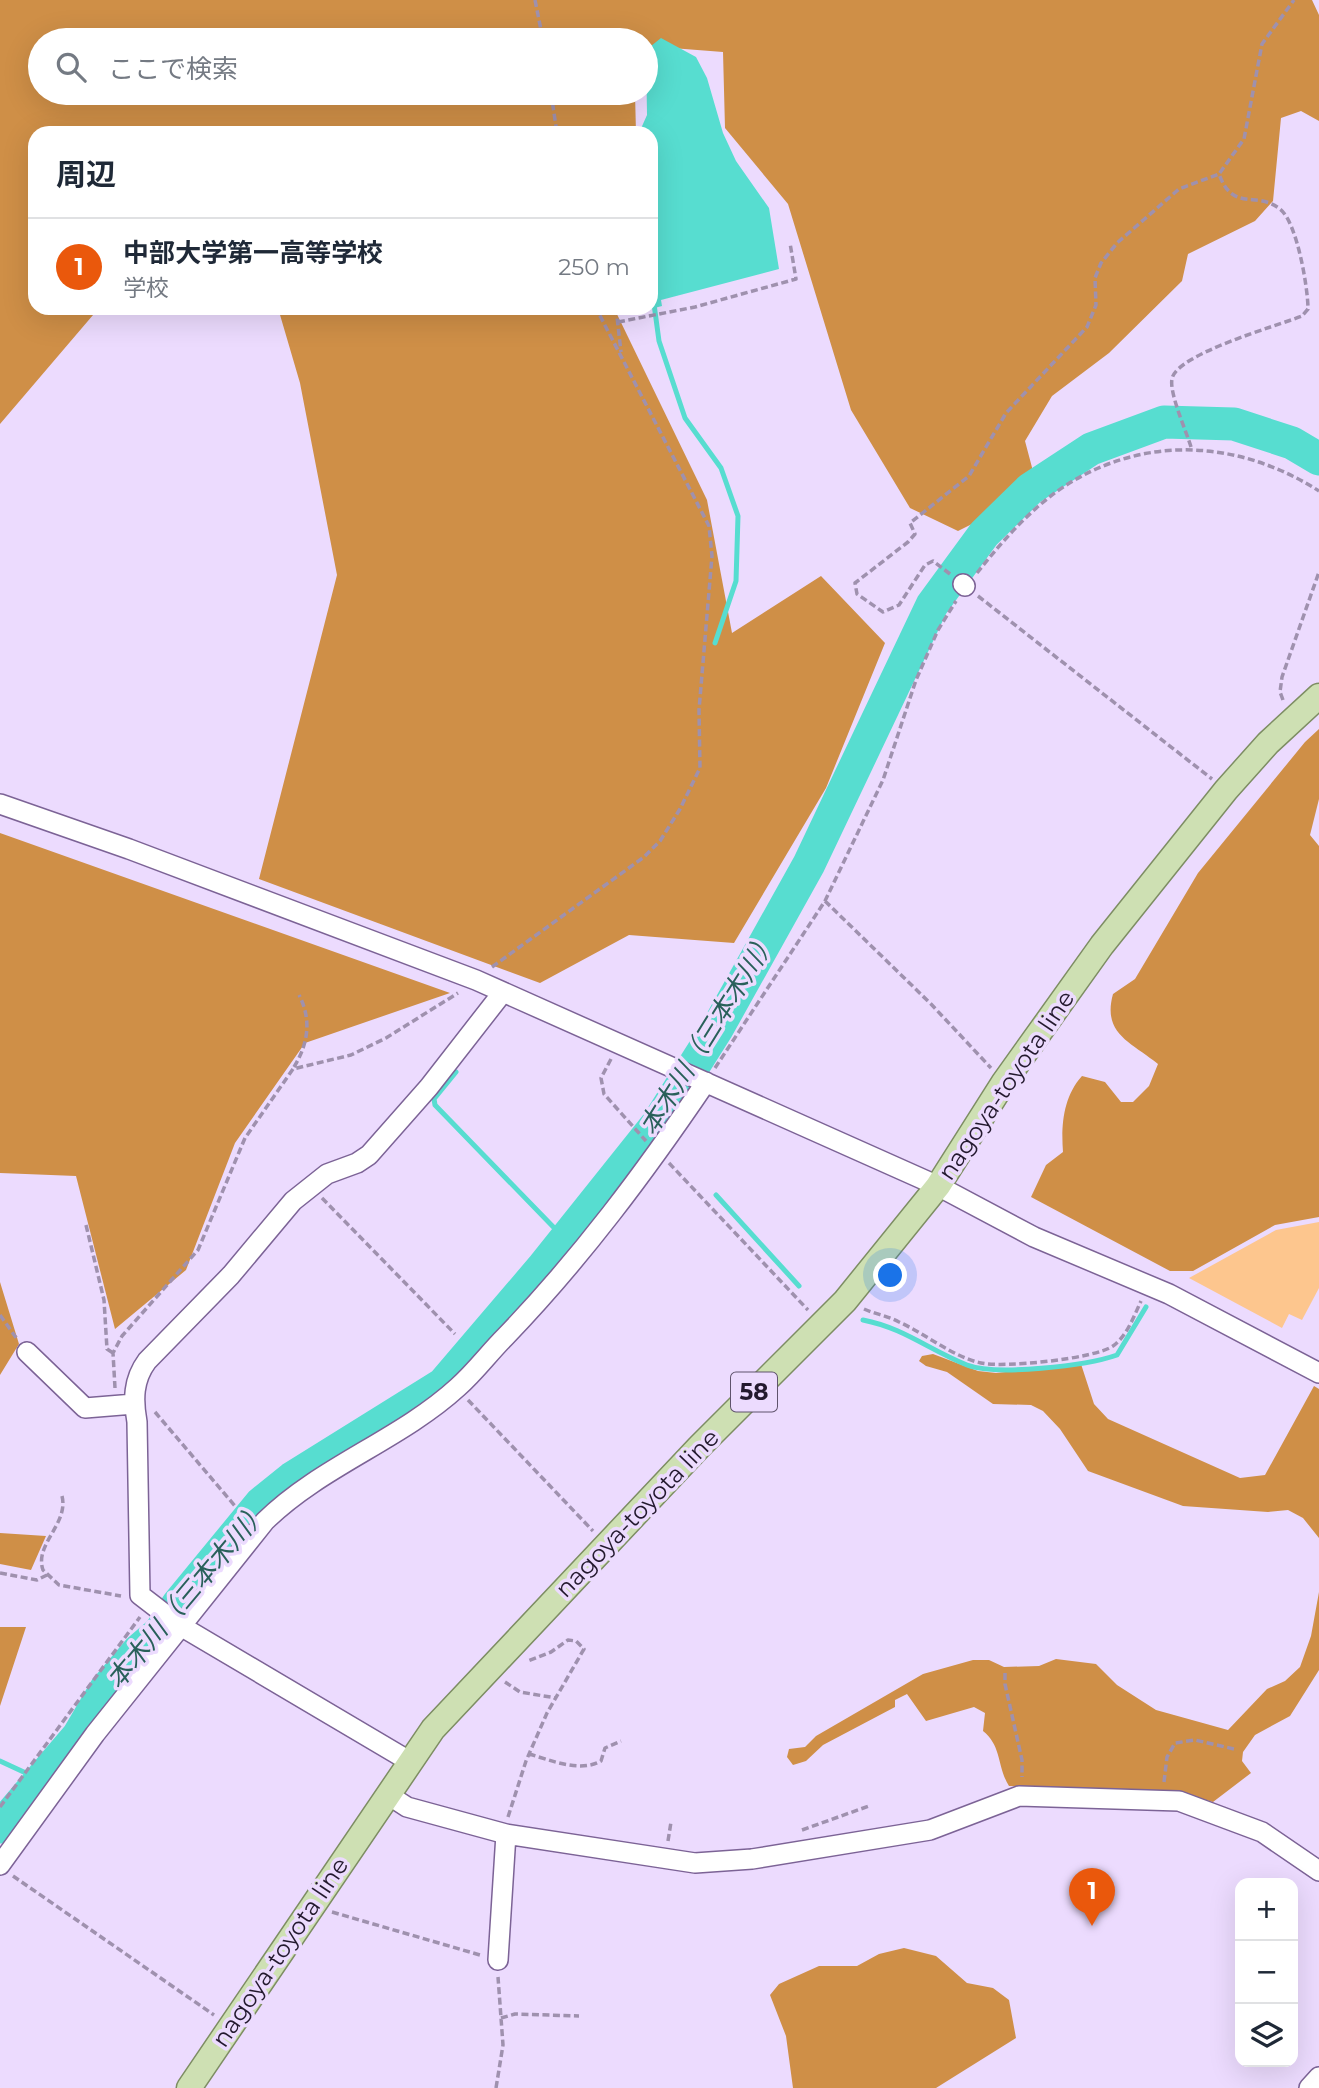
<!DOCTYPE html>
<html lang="ja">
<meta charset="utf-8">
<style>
:root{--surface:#fff;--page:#f2f2f3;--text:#1f2937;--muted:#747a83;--line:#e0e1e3;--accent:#ea580c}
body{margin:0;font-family:Montserrat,"Noto Sans JP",sans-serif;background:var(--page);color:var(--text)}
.controls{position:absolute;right:21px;bottom:21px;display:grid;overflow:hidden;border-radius:14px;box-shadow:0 7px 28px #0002}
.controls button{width:63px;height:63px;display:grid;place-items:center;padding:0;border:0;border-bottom:2px solid var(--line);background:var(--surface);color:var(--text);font:35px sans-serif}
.you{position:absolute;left:891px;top:1276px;width:24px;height:24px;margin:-18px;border:5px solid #fff;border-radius:50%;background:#1a73e8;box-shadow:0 0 0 10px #1a73e833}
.badge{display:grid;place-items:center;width:46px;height:46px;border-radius:50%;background:var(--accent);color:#fff;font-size:23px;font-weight:700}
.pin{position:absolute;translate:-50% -58px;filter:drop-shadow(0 2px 4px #0008)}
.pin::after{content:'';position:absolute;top:37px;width:24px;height:21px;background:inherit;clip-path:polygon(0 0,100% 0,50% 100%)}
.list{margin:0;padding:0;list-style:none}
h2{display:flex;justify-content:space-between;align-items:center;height:91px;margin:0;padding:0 28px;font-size:30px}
h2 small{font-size:23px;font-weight:400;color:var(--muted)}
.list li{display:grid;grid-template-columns:46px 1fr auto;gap:21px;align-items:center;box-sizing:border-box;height:98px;padding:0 28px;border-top:2px solid var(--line)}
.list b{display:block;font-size:26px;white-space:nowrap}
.list p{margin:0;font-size:23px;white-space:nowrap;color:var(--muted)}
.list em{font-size:23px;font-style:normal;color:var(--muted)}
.icon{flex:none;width:38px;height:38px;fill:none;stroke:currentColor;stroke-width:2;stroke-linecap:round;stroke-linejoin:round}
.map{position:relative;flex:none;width:1319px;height:2088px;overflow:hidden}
.search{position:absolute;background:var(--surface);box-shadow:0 7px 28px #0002;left:28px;top:28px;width:630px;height:77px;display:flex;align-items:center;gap:18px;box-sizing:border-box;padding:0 24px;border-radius:38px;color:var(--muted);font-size:26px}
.panel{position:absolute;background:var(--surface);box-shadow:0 7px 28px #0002;left:28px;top:126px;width:630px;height:189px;border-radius:21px}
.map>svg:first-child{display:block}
.green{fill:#fdc68e}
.forest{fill:#cf8f47}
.water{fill:#57ddd0}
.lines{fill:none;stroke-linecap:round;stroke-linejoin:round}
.stream{stroke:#57ddd0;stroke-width:5}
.river{stroke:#57ddd0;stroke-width:33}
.minor-casing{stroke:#7c6396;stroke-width:22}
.major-casing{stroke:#7d8d63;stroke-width:27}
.path{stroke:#9f91ae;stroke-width:3.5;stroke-dasharray:7 3.5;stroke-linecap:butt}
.minor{stroke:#fff;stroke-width:19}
.major{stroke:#cee0b3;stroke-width:24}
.labels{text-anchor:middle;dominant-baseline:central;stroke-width:7;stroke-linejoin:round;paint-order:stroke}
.shield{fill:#ecdbfe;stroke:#5f536c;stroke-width:2}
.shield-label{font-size:23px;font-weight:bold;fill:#23192e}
.street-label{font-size:24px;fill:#23192e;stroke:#ecdbfe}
.water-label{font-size:26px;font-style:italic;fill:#29605a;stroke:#ecdbfe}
</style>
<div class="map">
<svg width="1319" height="2088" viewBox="0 0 1319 2088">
<rect width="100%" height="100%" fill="#ecdbfe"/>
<path class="green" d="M1319,1222V1288L1302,1320L1289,1314L1282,1328L1189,1278L1276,1230Z"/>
<path class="forest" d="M0,0H1312L1319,15V121L1301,111L1281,118L1273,201L1255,221L1188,254L1182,281L1109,353L1052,396L1025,441L1034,475L986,517L958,531L910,508L851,410L788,204L725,128L723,52L646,46V40H40V93H635L636,133H35V308H99L0,424Z
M278,308H614L707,500L732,633L821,576L885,643L826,788L734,943L629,935L540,983L259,879L337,575L300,383Z
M1319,729V799L1310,835L1319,846V1217L1275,1225L1193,1271H1170L1031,1197L1046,1165L1063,1152C1061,1126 1063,1097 1082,1076L1105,1082L1121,1102H1133L1149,1086L1158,1064C1131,1042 1102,1034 1113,994L1135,979L1198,873L1305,742Z
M0,833L450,993L305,1043L235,1143L186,1270L115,1329L76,1176L0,1173Z
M0,1282L19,1344L0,1375Z
M933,1354L978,1371L996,1373L1081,1364L1094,1404L1108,1419L1240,1478L1265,1475L1314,1386L1319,1389V1538L1303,1518L1288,1510L1268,1512L1183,1506L1088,1471L1060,1429L1043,1411L1031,1405L993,1404L947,1372L926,1366L919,1361L922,1356Z
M0,1533L46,1536L31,1570L0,1564Z
M1319,1592V1670L1290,1716L1255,1735L1243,1752L1242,1761L1251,1773L1213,1802L1181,1793L1009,1786C997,1767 1002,1746 983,1731L985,1713L974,1707L926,1721L907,1694L895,1700V1707L823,1745L806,1761L793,1765L787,1757L789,1749L805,1747L816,1736L923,1674L973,1660H989L1004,1667L1039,1666L1056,1659L1096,1664L1117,1685L1156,1710L1228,1730L1267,1689L1285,1681L1300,1667L1311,1636Z
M0,1627H26L0,1706Z
M904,1948L936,1956L967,1983L993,1988L1009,2000L1016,2038L936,2088H793L786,2036L770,1995L779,1984L819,1966H857L879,1954Z"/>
<path class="water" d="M661,38L696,57L707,78L723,133L736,161L769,208L779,269L661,300L662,306L647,310L651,308V133H639L647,115L646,50Z"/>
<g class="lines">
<path class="stream" d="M654,304L659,341L685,418L721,468L738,516L736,581L715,643
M456,1072L434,1099L435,1105L565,1239
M716,1195L799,1286
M863,1320C904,1328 929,1350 967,1365C996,1376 1086,1366 1117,1355L1146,1307
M0,1761L41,1780"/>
<path class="river" d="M0,1827L78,1736L105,1690L139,1650L160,1632L178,1604L261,1503L292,1478L443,1384L542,1268L657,1124L717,1029L809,864L932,605L984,534L1030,489L1091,449L1164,422L1234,424L1292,443L1319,459"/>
<defs>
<path id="minor" d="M963,584L965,586
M0,804L129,849L476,980L938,1186L1034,1237L1169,1294L1319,1373
M27,1352L85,1408L134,1404
M409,1761L179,1625L140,1595L137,1422C133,1400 133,1380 147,1361L231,1275L293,1201L327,1174L357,1163L369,1155L429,1087L503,992
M387,1794L407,1807L506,1834L695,1863L752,1859L930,1830L1019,1796L1179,1801L1262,1832L1319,1871
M0,1865L95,1734L265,1521C321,1466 400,1440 458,1387C475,1372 489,1353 505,1337C581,1258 645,1172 706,1082
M498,1960L506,1834
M1309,2088L1319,2077"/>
<path id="major" d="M189,2088L433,1729L699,1447L845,1301L938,1186L1004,1082L1102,945L1226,790L1268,743L1319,696"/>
</defs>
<use href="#minor" class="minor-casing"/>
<use href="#major" class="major-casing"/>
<path class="path" d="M535,0L543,40
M551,93L557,133
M616,308L621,352
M618,322L695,307L796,279L790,243
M1191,447C1187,433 1169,393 1172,379C1176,354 1277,326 1302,316L1308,309C1308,288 1297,222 1280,209C1256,190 1233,213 1219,174L1244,139L1262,44L1294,0
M977,573C1000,544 1026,514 1056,492C1138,434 1236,438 1319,491
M950,574L933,561L925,565L899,605L883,612L857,594L855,583L908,542L915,534L910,523L969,476L1006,413L1087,327L1096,305L1095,278L1101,263L1117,243L1179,189L1219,174
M978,596L1212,779
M1283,700L1280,692L1282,677L1319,572
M825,901L931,1004L991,1068
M492,967L644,857L660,841L680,809L700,768L699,710L712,556L709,526L596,308
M611,1059L601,1078L604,1094L646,1141
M294,1067C308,1044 312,1020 299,995
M715,1068L825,901L883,780L916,680L938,630L956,601
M669,1163L808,1310
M322,1198L455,1334
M86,1225L104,1300L107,1349L113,1353
M864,1309C875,1314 888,1316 899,1322C926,1334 951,1356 981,1363C1003,1368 1094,1359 1113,1346C1127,1336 1134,1316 1141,1301
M0,1315L17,1339
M115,1388L113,1353L122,1336L198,1250L245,1138L293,1069L351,1055L386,1038L458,993
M468,1400L593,1531
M155,1412L235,1506
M62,1496C69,1524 34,1544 43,1570L59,1585L121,1596
M0,1573L37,1580L47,1575
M1005,1673V1684L1022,1760V1777
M505,1682L520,1692L556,1698
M529,1754C550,1760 580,1773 601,1761L605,1748L621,1741
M1164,1782L1167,1757L1175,1743L1195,1740L1234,1749
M0,1807L140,1617
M508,1817L526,1761L547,1713L584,1649L576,1641L568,1640L551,1652L528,1661
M802,1830L869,1806
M668,1841L671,1822
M13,1876L214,2015
M332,1912L480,1955
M501,2018L515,2014L579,2016
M496,2088L503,2045L498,1977"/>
<use href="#minor" class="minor"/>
<use href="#major" class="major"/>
</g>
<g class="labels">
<rect class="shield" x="731" y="1372.5" width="46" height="39" rx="5"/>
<g class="shield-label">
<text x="754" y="1392">58</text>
</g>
<g class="street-label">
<text transform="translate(1006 1085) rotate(-56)">nagoya-toyota line</text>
<text transform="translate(637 1513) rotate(-46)">nagoya-toyota line</text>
<text transform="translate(280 1952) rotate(-56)">nagoya-toyota line</text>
</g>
<g class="water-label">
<text transform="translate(708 1033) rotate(-58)">本木川（三本木川）</text>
<text transform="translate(187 1595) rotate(-50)">本木川（三本木川）</text>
</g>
</g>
</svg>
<div class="controls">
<button>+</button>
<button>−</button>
<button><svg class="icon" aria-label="layers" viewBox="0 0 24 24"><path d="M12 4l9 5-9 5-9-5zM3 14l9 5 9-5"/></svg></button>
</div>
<div class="you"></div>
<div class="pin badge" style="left:1092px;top:1926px">1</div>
<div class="search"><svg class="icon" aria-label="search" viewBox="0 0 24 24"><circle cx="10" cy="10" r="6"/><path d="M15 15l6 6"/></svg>ここで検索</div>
<section class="panel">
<h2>周辺<small></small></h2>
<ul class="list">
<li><span class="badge">1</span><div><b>中部大学第一高等学校</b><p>学校</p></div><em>250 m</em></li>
</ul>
</section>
</div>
